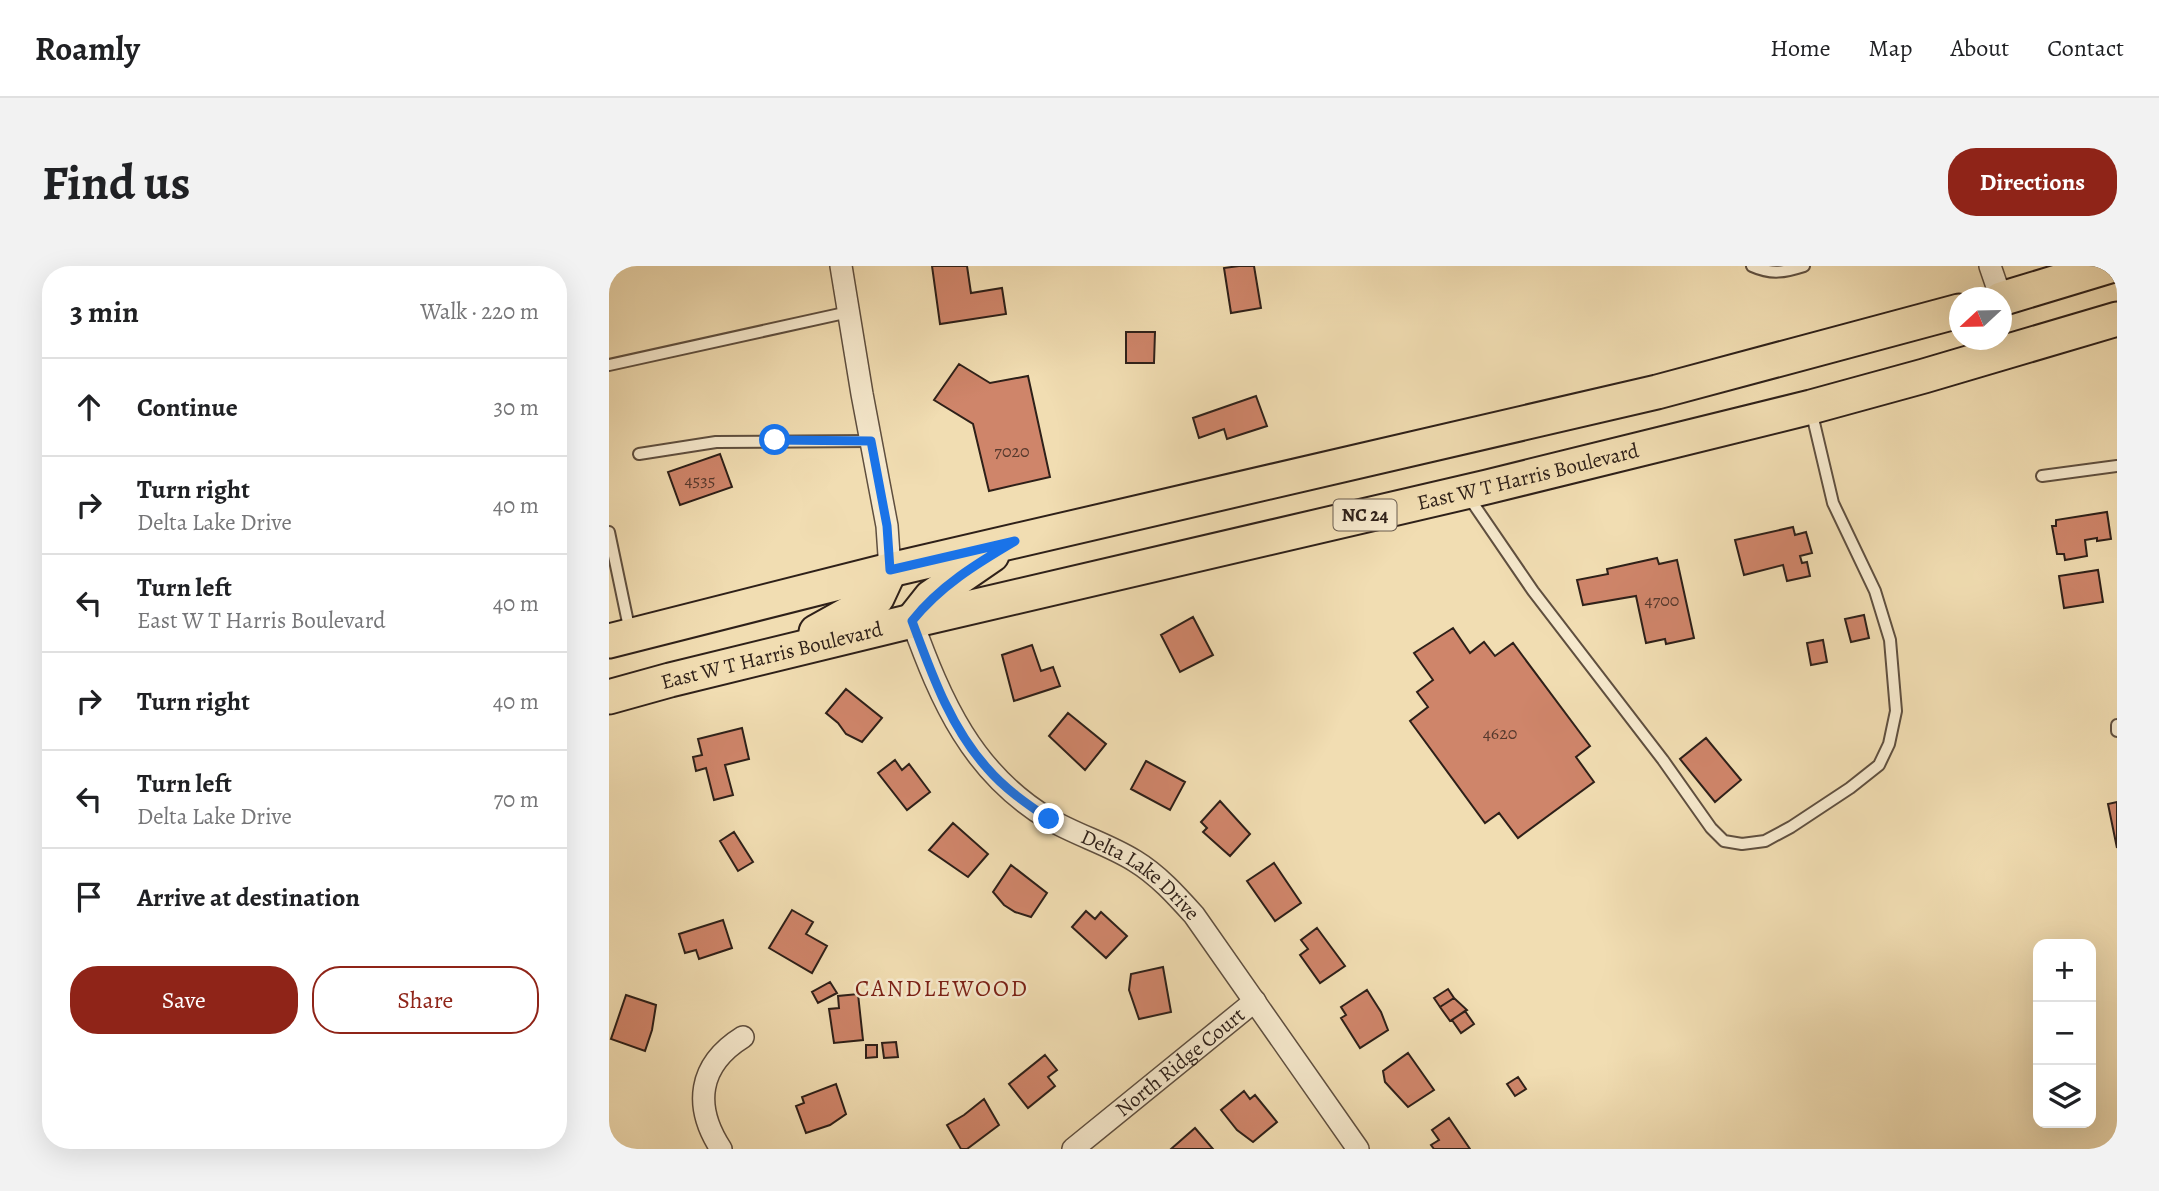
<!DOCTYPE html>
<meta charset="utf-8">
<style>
:root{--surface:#fff;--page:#f2f2f2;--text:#202124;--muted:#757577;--line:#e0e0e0;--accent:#8f2418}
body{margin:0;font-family:Alegreya,serif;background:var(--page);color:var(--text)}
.controls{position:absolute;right:21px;bottom:21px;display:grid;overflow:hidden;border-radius:14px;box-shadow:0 7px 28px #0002}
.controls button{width:63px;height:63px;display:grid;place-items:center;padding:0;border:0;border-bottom:2px solid var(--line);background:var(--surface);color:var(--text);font:35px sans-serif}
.compass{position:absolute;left:1340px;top:21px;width:63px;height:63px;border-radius:50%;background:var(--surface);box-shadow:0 7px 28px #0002;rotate:248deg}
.stop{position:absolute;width:21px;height:21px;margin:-16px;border:5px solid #1a73e8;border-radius:50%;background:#fff}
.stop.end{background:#1a73e8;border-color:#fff;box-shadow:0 2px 7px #0008}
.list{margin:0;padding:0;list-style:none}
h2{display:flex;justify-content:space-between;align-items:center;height:91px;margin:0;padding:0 28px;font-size:30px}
h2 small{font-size:23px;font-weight:400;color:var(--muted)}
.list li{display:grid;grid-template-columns:46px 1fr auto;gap:21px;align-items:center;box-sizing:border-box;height:98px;padding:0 28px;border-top:2px solid var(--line)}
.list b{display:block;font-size:26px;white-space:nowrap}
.list p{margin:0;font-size:23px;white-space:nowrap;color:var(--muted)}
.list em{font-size:23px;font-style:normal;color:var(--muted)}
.actions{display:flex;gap:14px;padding:21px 28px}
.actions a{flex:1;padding:16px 0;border:2px solid var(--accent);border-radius:28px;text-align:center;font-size:24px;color:var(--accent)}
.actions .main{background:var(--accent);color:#fff}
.icon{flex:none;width:38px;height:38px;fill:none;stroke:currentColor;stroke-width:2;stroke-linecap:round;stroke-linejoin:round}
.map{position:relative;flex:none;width:1508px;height:883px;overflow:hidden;border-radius:28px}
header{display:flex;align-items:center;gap:42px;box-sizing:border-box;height:98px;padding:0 35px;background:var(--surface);border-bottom:2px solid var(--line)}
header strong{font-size:33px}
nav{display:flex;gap:38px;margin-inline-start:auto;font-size:24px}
.intro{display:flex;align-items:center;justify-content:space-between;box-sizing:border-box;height:168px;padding:0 42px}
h1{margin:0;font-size:49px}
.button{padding:18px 32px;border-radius:28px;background:var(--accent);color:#fff;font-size:24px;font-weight:700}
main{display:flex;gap:42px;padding:0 42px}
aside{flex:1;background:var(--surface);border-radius:28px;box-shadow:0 7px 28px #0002}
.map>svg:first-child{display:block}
.building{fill:#cf856a;stroke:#2e2019;stroke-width:2}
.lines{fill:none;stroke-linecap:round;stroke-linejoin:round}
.service-casing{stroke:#5f4f3f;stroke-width:14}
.minor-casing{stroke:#5f4f3f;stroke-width:24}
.primary-casing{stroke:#2e2019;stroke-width:37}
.service{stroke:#f6e9cd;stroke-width:10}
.minor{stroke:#f6e9cd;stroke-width:21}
.primary{stroke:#f1ddb2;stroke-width:33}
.route{stroke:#1a73e8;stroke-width:9}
.labels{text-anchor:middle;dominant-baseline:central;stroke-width:5;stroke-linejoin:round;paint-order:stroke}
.number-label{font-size:18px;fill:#56392d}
.shield{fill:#f6e9cd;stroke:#6a5c4f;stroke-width:2}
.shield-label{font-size:19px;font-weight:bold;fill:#2e2019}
.street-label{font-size:21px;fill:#2e2019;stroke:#f6e9cd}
.neighbourhood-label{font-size:23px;letter-spacing:2px;fill:#7a1f14;stroke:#f6e9cd}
</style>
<header>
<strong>Roamly</strong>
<nav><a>Home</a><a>Map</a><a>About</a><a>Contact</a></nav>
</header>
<div class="intro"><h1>Find us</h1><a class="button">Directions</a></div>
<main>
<aside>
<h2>3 min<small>Walk · 220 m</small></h2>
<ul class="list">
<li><svg class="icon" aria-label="ahead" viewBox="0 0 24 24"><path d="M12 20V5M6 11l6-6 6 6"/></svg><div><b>Continue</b></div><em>30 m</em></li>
<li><svg class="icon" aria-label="right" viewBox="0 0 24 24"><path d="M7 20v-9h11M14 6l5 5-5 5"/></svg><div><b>Turn right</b><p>Delta Lake Drive</p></div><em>40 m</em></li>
<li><svg class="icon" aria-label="left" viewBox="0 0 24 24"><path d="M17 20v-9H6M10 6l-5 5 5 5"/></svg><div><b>Turn left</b><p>East W T Harris Boulevard</p></div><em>40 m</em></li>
<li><svg class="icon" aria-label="right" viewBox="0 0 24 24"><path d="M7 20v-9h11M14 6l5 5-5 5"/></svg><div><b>Turn right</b></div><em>40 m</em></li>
<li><svg class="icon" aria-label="left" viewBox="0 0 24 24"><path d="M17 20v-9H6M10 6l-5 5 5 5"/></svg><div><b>Turn left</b><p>Delta Lake Drive</p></div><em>70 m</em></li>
<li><svg class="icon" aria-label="arrive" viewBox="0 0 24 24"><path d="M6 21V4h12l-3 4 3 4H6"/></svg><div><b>Arrive at destination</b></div></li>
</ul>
<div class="actions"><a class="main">Save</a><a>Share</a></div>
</aside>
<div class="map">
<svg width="1508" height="883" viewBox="0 0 1508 883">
<rect width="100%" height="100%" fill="#f1ddb2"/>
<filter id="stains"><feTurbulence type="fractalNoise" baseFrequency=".00286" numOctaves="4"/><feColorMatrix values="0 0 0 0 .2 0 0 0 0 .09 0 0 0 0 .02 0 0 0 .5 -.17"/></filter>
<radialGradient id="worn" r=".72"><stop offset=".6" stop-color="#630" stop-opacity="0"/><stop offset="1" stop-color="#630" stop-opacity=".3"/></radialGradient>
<path class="building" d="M323,0H358L362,27L393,22L397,48L331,58Z
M630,0H645L652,42L622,47L615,2Z
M517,66H546L545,97H517Z
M350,98L381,117L419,110L441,211L380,225L364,158L325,134Z
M647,130L658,160L618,173L615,163L590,172L584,152Z
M111,188L123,221L71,239L59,206Z
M1498,246L1502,273L1488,275V272L1476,274L1478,290L1456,294L1455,288H1448L1443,260H1447V254Z
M1184,261L1186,269L1197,266L1203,287L1191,290L1193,297L1198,296L1201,310L1178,315L1174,299L1135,309L1126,274Z
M1048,292L1050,298L1068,294L1085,372L1057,378L1056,373L1037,377L1027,330L974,339L968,314L999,308L998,303Z
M1489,304L1494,336L1455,342L1450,310Z
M1255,349L1260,372L1242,376L1236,353Z
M584,351L604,389L571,406L552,369Z
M844,362L861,387L875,376L886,390L904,377L981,480L967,491L985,516L909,572L890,547L876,557L801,455L819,441L808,426L824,414L805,387Z
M1214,374L1218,396L1202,399L1198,377Z
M423,379L432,405L444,401L451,420L405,435L393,389Z
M237,423L273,452L253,476L237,468L229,457L217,447Z
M459,447L497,478L476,504L440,470Z
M133,462L140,493L116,499L124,529L105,534L97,502L87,505L84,491L93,489L89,473Z
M1097,472L1132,514L1106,536L1071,493Z
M286,494L293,504L300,498L321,526L298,544L269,507Z
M537,495L576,516L561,544L522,523Z
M611,535L641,568L621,590L594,566L598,562L592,556Z
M1508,536V582L1499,538Z
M344,557L379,588L359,611L320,584Z
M125,566L144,596L129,605L111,575Z
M665,597L692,637L666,655L638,615Z
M402,599L438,627L422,651L406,646L395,639L384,626Z
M183,644L204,656L197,668L218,680L203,707L160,682Z
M477,645L486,653L492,646L518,670L497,692L463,661Z
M114,654L123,682L90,693L87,684L76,687L70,668Z
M708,662L736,700L711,717L691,689L699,683L692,674Z
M554,701L562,746L530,753L520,724L522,708Z
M221,716L228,727L209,737L203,726Z
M839,723L845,732L831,741L825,732Z
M758,724L772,746L779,764L751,782L732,752L737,749L732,741Z
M249,728L254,774L225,777L220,743L230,742L229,730Z
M17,729L47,739L43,764L36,785L2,773Z
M845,732L858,744L841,755L831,741Z
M856,745L865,758L852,767L843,754Z
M287,776L289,791L275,792L273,777Z
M257,779H268V791L257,792Z
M799,787L825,824L799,841L776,816L774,805Z
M436,789L448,804L439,811L446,820L419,842L400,818Z
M909,811L917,823L906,830L898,818Z
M227,818L237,848L221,859L197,867L187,840L195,837L193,831Z
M635,825L641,833L646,829L668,856L644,876L628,864L612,844Z
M375,833L390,859L358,883H352L338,859L355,849Z
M840,852L861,883H825L822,879L830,874L823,864Z
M586,862L604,883H562Z"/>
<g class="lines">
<defs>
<path id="service" d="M1143,0C1163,9 1176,6 1195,0
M0,99L240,46
M30,188L107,176L262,175
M1433,210L1508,200
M859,230L924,325L1054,494L1102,562L1115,575L1133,578L1156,575L1182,561L1241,522L1270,499L1280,478L1287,445L1281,374L1266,325L1224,237L1202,144
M0,266L21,366
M1508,459V465"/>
<g id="minor">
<path d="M232,0L253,128L278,260L281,304"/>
<path d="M1381,0L1392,32"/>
<path id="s1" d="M303,355C332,435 363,507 440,553C467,569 499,578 526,595C549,609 567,629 585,649L749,883"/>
<path d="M112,883C84,840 89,799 134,771"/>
<path id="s2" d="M464,883L646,735"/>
</g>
<g id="primary">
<path d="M1392,33L1501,0"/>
<path d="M303,355L322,331L383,289"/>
<path d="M207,366L268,332L281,304"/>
<path d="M0,375L281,304L1048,126L1350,45"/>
<path id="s3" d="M0,431L61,414L303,355L878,221L1202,141L1315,110L1508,53"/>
</g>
</defs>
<use href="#service" class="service-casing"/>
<use href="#minor" class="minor-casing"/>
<use href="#primary" class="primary-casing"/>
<use href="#service" class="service"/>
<use href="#minor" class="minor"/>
<use href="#primary" class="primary"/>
</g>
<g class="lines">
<path class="route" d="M166,174L262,175L278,260L281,304L406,275C367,298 331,320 303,355C322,406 341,461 378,502C396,523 418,538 440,553"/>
</g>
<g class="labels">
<g class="number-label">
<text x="403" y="185">7020</text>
<text x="91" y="214">4535</text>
<text x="1053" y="334">4700</text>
<text x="891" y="467">4620</text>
</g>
<rect class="shield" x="724.5" y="233.5" width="63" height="31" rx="5"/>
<g class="shield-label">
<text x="756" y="249">NC 24</text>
</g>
<g class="street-label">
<text stroke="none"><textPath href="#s3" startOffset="945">East W T Harris Boulevard</textPath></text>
<text stroke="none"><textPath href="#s3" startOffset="168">East W T Harris Boulevard</textPath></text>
<text stroke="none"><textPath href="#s1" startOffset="354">Delta Lake Drive</textPath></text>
<text stroke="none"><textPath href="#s2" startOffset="138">North Ridge Court</textPath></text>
</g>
<g class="neighbourhood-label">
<text x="333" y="722">CANDLEWOOD</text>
</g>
</g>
<rect width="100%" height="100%" filter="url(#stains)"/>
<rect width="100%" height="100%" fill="url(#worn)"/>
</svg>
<div class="controls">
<button>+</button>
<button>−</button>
<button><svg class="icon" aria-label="layers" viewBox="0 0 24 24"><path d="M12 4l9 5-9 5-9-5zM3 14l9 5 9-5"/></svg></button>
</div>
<svg class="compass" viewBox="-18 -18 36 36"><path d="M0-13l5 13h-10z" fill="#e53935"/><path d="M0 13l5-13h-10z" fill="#757577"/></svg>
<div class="stop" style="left:166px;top:174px"></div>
<div class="stop end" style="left:440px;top:553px"></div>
</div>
</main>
